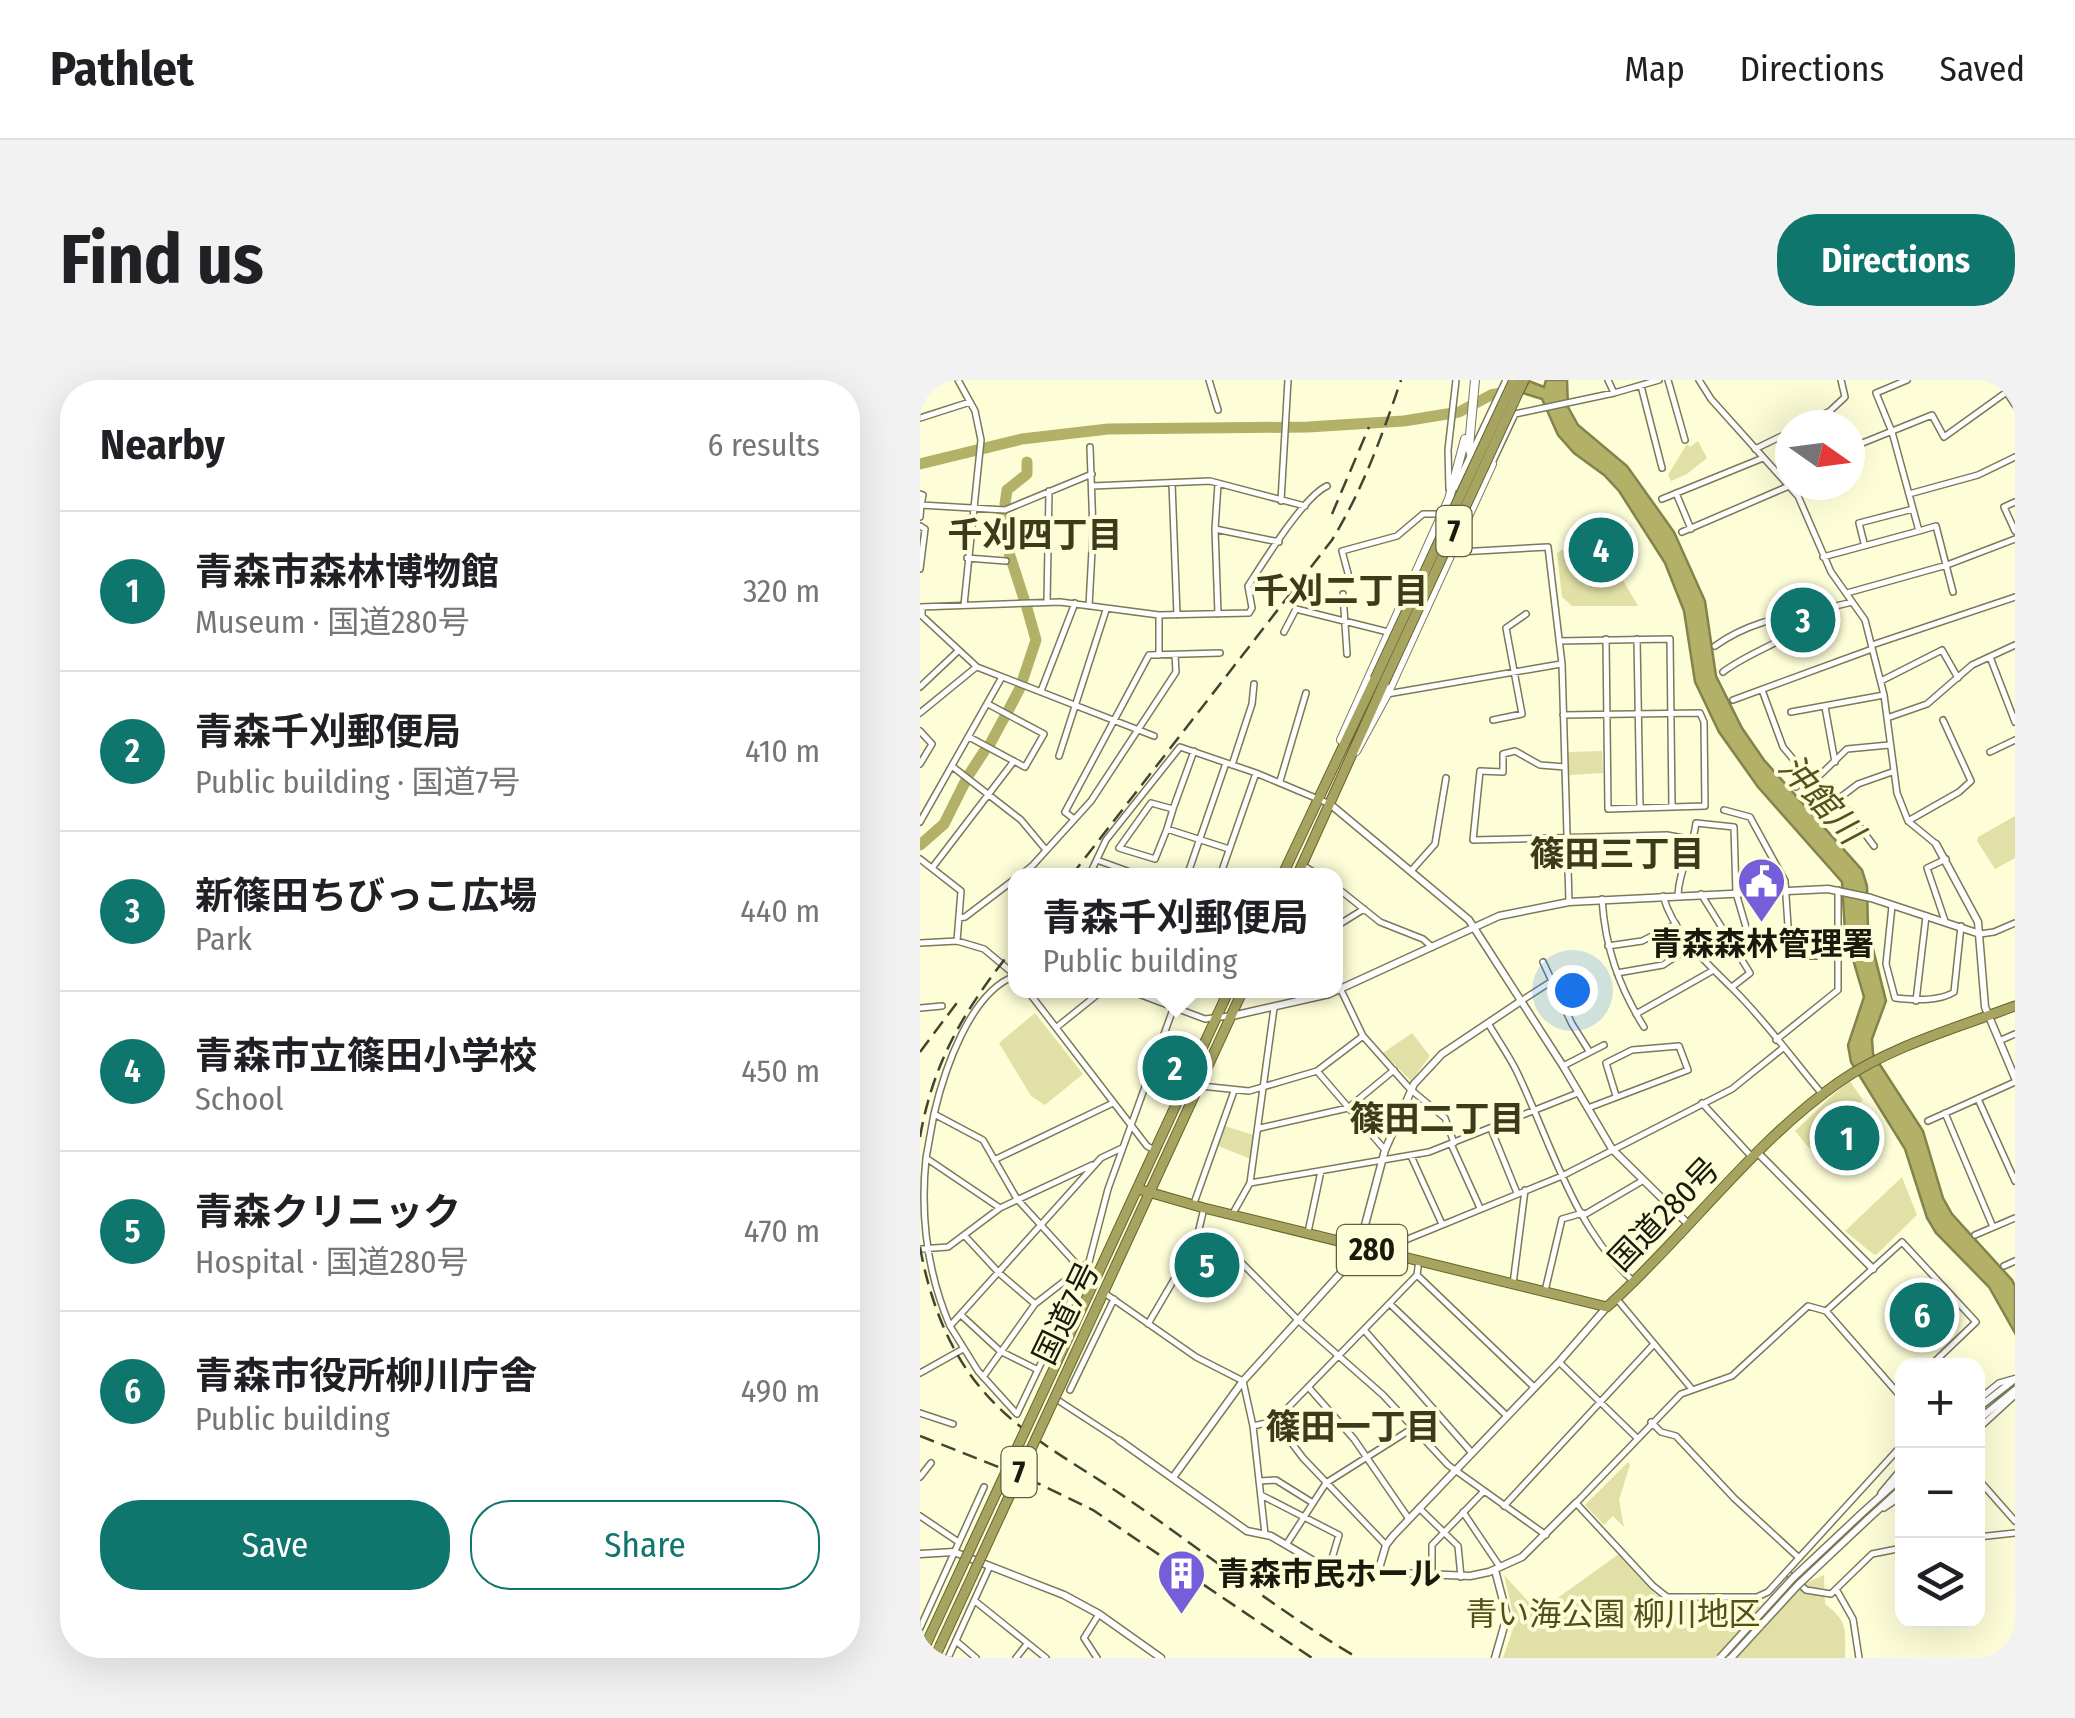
<!DOCTYPE html>
<meta charset="utf-8">
<style>
:root{--surface:#fff;--page:#f2f2f2;--text:#202124;--muted:#757577;--line:#e0e0e0;--accent:#0f766e}
body{margin:0;font-family:"Fira Sans Condensed","Noto Sans JP",sans-serif;background:var(--page);color:var(--text)}
.controls{position:absolute;right:30px;bottom:30px;display:grid;overflow:hidden;border-radius:20px;box-shadow:0 10px 40px #0002}
.controls button{width:90px;height:90px;display:grid;place-items:center;padding:0;border:0;border-bottom:2px solid var(--line);background:var(--surface);color:var(--text);font:50px sans-serif}
.compass{position:absolute;left:855px;top:30px;width:90px;height:90px;border-radius:50%;background:var(--surface);box-shadow:0 10px 40px #0002;rotate:104deg}
.you{position:absolute;left:652px;top:610px;width:35px;height:35px;margin:-25px;border:8px solid #fff;border-radius:50%;background:#1a73e8;box-shadow:0 0 0 15px #1a73e833}
.badge{display:grid;place-items:center;width:65px;height:65px;border-radius:50%;background:var(--accent);color:#fff;font-size:32px;font-weight:700}
.pin{position:absolute;translate:-50% -50%;border:5px solid #fff;box-shadow:0 2px 10px #0006}
.popup{position:absolute;left:88px;top:488px;width:335px;height:130px;box-sizing:border-box;display:grid;place-content:center;border-radius:20px;background:var(--surface);filter:drop-shadow(0 2px 8px #0005);font-size:32px;white-space:nowrap;color:var(--muted)}
.popup b{font-size:38px;color:var(--text)}
.popup::after{content:'';position:absolute;left:50%;top:100%;margin-left:-20px;border:20px solid transparent;border-top-color:var(--surface)}
.list{margin:0;padding:0;list-style:none}
h2{display:flex;justify-content:space-between;align-items:center;height:130px;margin:0;padding:0 40px;font-size:42px}
h2 small{font-size:32px;font-weight:400;color:var(--muted)}
.list li{display:grid;grid-template-columns:65px 1fr auto;gap:30px;align-items:center;box-sizing:border-box;height:160px;padding:0 40px;border-top:2px solid var(--line)}
.list b{display:block;font-size:38px;white-space:nowrap}
.list p{margin:0;font-size:32px;white-space:nowrap;color:var(--muted)}
.list em{font-size:32px;font-style:normal;color:var(--muted)}
.actions{display:flex;gap:20px;padding:30px 40px}
.actions a{flex:1;padding:22px 0;border:2px solid var(--accent);border-radius:40px;text-align:center;font-size:35px;color:var(--accent)}
.actions .main{background:var(--accent);color:#fff}
.icon{flex:none;width:55px;height:55px;fill:none;stroke:currentColor;stroke-width:2;stroke-linecap:round;stroke-linejoin:round}
.map{position:relative;flex:none;width:1095px;height:1278px;overflow:hidden;border-radius:40px}
header{display:flex;align-items:center;gap:60px;box-sizing:border-box;height:140px;padding:0 50px;background:var(--surface);border-bottom:2px solid var(--line)}
header strong{font-size:48px}
nav{display:flex;gap:55px;margin-inline-start:auto;font-size:35px}
.intro{display:flex;align-items:center;justify-content:space-between;box-sizing:border-box;height:240px;padding:0 60px}
h1{margin:0;font-size:70px}
.button{padding:25px 45px;border-radius:40px;background:var(--accent);color:#fff;font-size:35px;font-weight:700}
main{display:flex;gap:60px;padding:0 60px}
aside{flex:1;background:var(--surface);border-radius:40px;box-shadow:0 10px 40px #0002}
.map>svg:first-child{display:block}
.green{fill:#e1e1a7}
.water{fill:#b2b167;stroke:#84834c;stroke-width:2.5}
.lines{fill:none;stroke-linecap:round;stroke-linejoin:round}
.river{stroke:#b2b167;stroke-width:11}
.minor-casing{stroke:#7a7959;stroke-width:8}
.tertiary-casing{stroke:#7a7959;stroke-width:9}
.secondary-casing{stroke:#7a7959;stroke-width:10}
.trunk-casing{stroke:#666429;stroke-width:11}
.minor{stroke:#fff;stroke-width:5}
.tertiary{stroke:#fff;stroke-width:6}
.secondary{stroke:#fff;stroke-width:8}
.trunk{stroke:#a6a460;stroke-width:9}
.rail{stroke:#434331;stroke-width:2.5;stroke-dasharray:15 8;stroke-linecap:butt}
.tertiary-bridge-casing{stroke:#7a7959;stroke-width:9;stroke-linecap:butt}
.trunk-bridge-casing{stroke:#666429;stroke-width:11;stroke-linecap:butt}
.tertiary-bridge{stroke:#fff;stroke-width:6}
.trunk-bridge{stroke:#a6a460;stroke-width:9}
.labels{text-anchor:middle;dominant-baseline:central;stroke-width:8;stroke-linejoin:round;paint-order:stroke}
.shield{fill:#fdfdd8;stroke:#5d5d49;stroke-width:2.5}
.shield-label{font-size:30px;font-weight:bold;fill:#19190c}
.poi-label{font-size:32px;font-weight:bold;fill:#19190c;stroke:#fdfdd8}
.street-label{font-size:32px;fill:#19190c;stroke:#fdfdd8}
.park-label{font-size:32px;fill:#515018;stroke:#fdfdd8}
.neighbourhood-label{font-size:35px;font-weight:bold;fill:#3b3b1c;stroke:#fdfdd8}
.water-label{font-size:35px;font-style:italic;fill:#53521b;stroke:#fdfdd8}
</style>
<header>
<strong>Pathlet</strong>
<nav><a>Map</a><a>Directions</a><a>Saved</a></nav>
</header>
<div class="intro"><h1>Find us</h1><a class="button">Directions</a></div>
<main>
<aside>
<h2>Nearby<small>6 results</small></h2>
<ul class="list">
<li><span class="badge">1</span><div><b>青森市森林博物館</b><p>Museum · 国道280号</p></div><em>320 m</em></li>
<li><span class="badge">2</span><div><b>青森千刈郵便局</b><p>Public building · 国道7号</p></div><em>410 m</em></li>
<li><span class="badge">3</span><div><b>新篠田ちびっこ広場</b><p>Park</p></div><em>440 m</em></li>
<li><span class="badge">4</span><div><b>青森市立篠田小学校</b><p>School</p></div><em>450 m</em></li>
<li><span class="badge">5</span><div><b>青森クリニック</b><p>Hospital · 国道280号</p></div><em>470 m</em></li>
<li><span class="badge">6</span><div><b>青森市役所柳川庁舎</b><p>Public building</p></div><em>490 m</em></li>
</ul>
<div class="actions"><a class="main">Save</a><a>Share</a></div>
</aside>
<div class="map">
<svg width="1095" height="1278" viewBox="0 0 1095 1278">
<rect width="100%" height="100%" fill="#fdfdd8"/>
<path class="green" d="M778,61L787,78L767,94L751,101L748,95L767,64L770,67Z
M671,152H675L718,226H652L642,217L637,173Z
M682,371L683,393L649,395L648,372Z
M1095,436V478L1075,489L1057,461L1058,457Z
M115,633L163,694L125,725L111,716L79,663Z
M492,653L510,676L491,701L463,673Z
M929,700L943,720L889,768L875,751Z
M305,746L336,756L331,779L298,766Z
M982,797L997,835L956,875L953,874L925,851Z
M708,1082L710,1085L699,1120L704,1147L693,1136L684,1145L665,1125Z
M699,1174L735,1214L749,1221L841,1223L904,1195L905,1224C929,1242 925,1250 925,1278H583L595,1243L584,1195L618,1232Z"/>
<path class="water" d="M626,0H647L648,27L658,45L707,86L754,152L785,221L796,296L822,348L844,380L942,490L947,506L948,549L966,621L952,659L953,674L1003,751L1023,818L1032,834L1092,900L1095,906V953L1069,907L1016,853L1007,838L985,769L931,682L928,665L944,617L925,552L922,502L838,407L799,352L775,302L764,231L745,183L699,111L684,95L654,73L638,55L622,19L603,13L609,1L624,7Z"/>
<g class="lines">
<path class="river" d="M0,84L102,59L188,49L388,47L484,41L539,32L571,15L591,11
M85,124L87,110L107,94V82
M82,134L80,145L104,219
M103,299L116,260L107,228
M88,331L100,308
M70,364L84,338
M50,393L65,370
M0,465L24,444L45,402"/>
<defs>
<path id="minor" d="M38,0L55,31L61,60L44,225
M289,0L298,30
M688,0L694,13
M748,0L765,60
M779,0L791,19L878,116L911,192L945,240L964,315L977,413L988,441L1016,464
M721,6L742,88
M1087,13L1095,25
M0,38L50,22
M883,45L910,31L925,17L921,0
M930,68L1012,35L1024,57L1095,6
M835,69L870,52
M572,83L595,34L694,13L739,0
M252,103L257,235
M298,104L295,149L298,234
M172,106L290,101L385,126
M535,108L586,0
M529,109L528,70L536,0
M756,113L771,149
M0,114L3,115L1,125
M989,114L1058,95L1095,77
M742,119L843,78
M361,121L368,0
M1095,122L1084,127L1095,151
M0,137L1,125L85,130L172,94
M0,146L5,149L0,189
M295,149L359,162
M999,151L1016,146L1033,212
M762,152L869,106
M90,162L127,163
M944,163L939,143L993,129
M531,169L539,172L628,167L642,284L649,522
M903,177L999,151L972,52L956,13L987,0
M47,178L86,181
M429,197L422,171L477,156L503,134H523
M927,213L1027,185L1095,159
M423,214L427,274
M127,222L129,111
M169,226L173,152L170,67
M0,227L140,222L239,235L329,233L332,228L328,206C343,183 384,116 407,106
M2,228V236L57,287L234,356
M364,252L376,229L468,252
M717,259L720,428
M639,261L750,259L752,427
M952,265L1095,217
M795,266C838,235 884,235 932,222
M239,275V235
M1070,277L1095,342
M803,292C833,269 875,260 899,231
M961,301L1022,270L1038,298
M0,307L37,272
M842,310L863,367L888,397L896,399L927,369L969,365
M121,311L155,223
M467,314L641,284
M813,320L952,269
M905,327L915,382
M871,332L964,315
M0,333L55,288
M643,335L780,333L784,342L785,426L688,429L686,259
M967,338L1007,324L1052,285L1095,265
M573,340L602,334L586,248L606,234
M0,351L12,364L0,384
M49,357L105,387L124,354L68,324
M1070,372L1095,360
M139,376L186,230
M312,385L332,324L334,304
M33,387L101,440L126,470
M645,387L620,385L595,371L583,374V392L560,391L553,460L747,455L774,460
M360,401L386,313
M876,407L888,397
M919,419L954,466
M253,429L274,371
M804,430L830,437L865,501L870,576H918
M901,432L938,404L972,392
M154,439L145,432L229,275L300,273
M988,441L1039,412L1051,401L1023,340
M0,442L82,297
M247,449L253,429L231,423L199,468L235,479L247,449L309,469
M0,479L41,511L37,561L0,563
M177,480L221,496
M382,485L400,496
M12,488L94,381
M491,491L515,464L526,398
M100,496L113,485L171,421L256,292L255,275
M169,496L186,460L260,367L336,393L410,424
M267,496L306,383
M300,496L336,393
M415,506L460,542L503,559L512,567
M781,514L830,593L812,607
M758,515C759,489 773,469 776,443L814,447L816,513L833,571
M743,516C754,554 785,581 812,608C845,640 873,680 903,715
M682,519C685,567 699,607 724,647
M972,526L966,584L975,618C993,620 1019,622 1034,612L1041,546
M39,538L45,537L95,499
M1025,541L1007,488L1026,479
M415,547L444,529
M1060,554L1074,552L1095,543
M37,561L64,569L95,595
M688,566L722,561L756,544
M623,582L652,644L669,671
M697,593L743,585L772,566
M107,610L227,766L236,771
M208,610L285,639L309,636
M421,610L443,656L490,709L525,738L534,763
M601,621L632,601
M996,621L1006,536
M0,628L22,626
M716,634L792,591
M568,643C577,659 588,674 596,690C631,762 652,845 712,900
M137,647L183,610
M856,660L918,610V510
M1079,661L1095,654
M643,686L684,665
M397,691L465,770
M281,706L329,711L397,691L443,656
M1058,719L1095,801
M782,723L831,776
M668,728L768,690L759,666L712,670L686,683L696,716
M1025,733L1073,847
M14,734C24,691 50,612 95,596
M1008,741L1095,702
M340,748L428,728L474,690
M571,749L597,813
M531,764L560,828
M491,776L522,844
M6,778L14,734L63,760L97,819L160,888
M74,780L193,723
M330,803L509,772L658,713
M273,826L314,711
M312,835L330,803L354,628
M664,835L722,801
M388,852L401,791
M44,855L79,893L115,924
M1055,855L1095,838
M276,862L307,868L379,941L463,1015L528,1085L626,1155
M0,869L28,867L80,828L172,785
M469,873L483,861L642,796L812,709L863,668
M169,882L97,1034L58,991L30,946L181,778L202,768
M1084,886L1095,881
M497,895L614,1007
M593,904L605,810
M625,911L642,839L663,833
M183,912L276,977L323,1001L333,1046L345,1154
M696,918L771,1008
M470,924L587,1036
M906,931L982,862L1056,942L1010,986
M41,935L80,971L118,990
M228,944L276,862L284,828
M30,946C7,892 0,837 6,778L80,828
M445,951L552,1073
M639,982L716,1057
M0,993L43,969
M63,997L115,924L169,882L188,809L260,610
M390,1009L434,1059L489,1139
M150,1010L194,919
M982,1018L906,931L888,926L812,996L761,1014L656,1123L733,1206L747,1217H837L848,1212L982,1065
M136,1019L199,1060
M1058,1020L1079,1003L1093,999
M0,1033L33,1044
M355,1041L383,1078L466,1165
M731,1042L741,1052L756,1056L814,1118L878,1177
M333,1046L355,1041L497,895L499,880
M1058,1049L1095,1015
M0,1097L11,1083
M1058,1099L1095,1141
M339,1101L356,1100L393,1123
M961,1113L982,1088
M341,1115L419,1155L410,1185
M584,1126L734,964
M499,1128L538,1166L541,1197
M964,1128L982,1116
M543,1132L580,1187
M0,1136L37,1161
M1058,1157L1095,1153
M366,1165L406,1103L493,1048
M512,1195V1165L564,1111
M871,1196L886,1210L911,1214L916,1209L933,1239L939,1278
M916,1209L952,1174L982,1168
M55,1221L126,1278
M0,1248L64,1107
M36,1261L56,1278
M28,1278L69,1188
M96,1278L107,1264
M177,1278L164,1258L179,1234"/>
<path id="tertiary" d="M410,424L549,540L643,686L692,769L768,844
M1016,464L1058,542L1065,627L1095,698
M312,636L409,614L579,536L649,522L908,509L951,518L1060,554
M838,773L953,889
M1058,1028L1095,999
M1058,1040L1095,1010
M199,1060L327,1151L351,1156L392,1180L436,1191L550,1196L569,1192L602,1177L656,1123
M254,1096L323,1001L437,875L465,770L494,704L522,674L601,621
M941,1134L982,1097
M947,1140L982,1108
M0,1174L34,1172L144,1215L179,1234L241,1278
M575,1190L587,1236L575,1278
M458,1192L466,1165L473,1156L639,982L686,928"/>
<path id="secondary" d="M421,360L529,119L545,59
M436,371L467,314L572,84L551,74L549,66L555,0"/>
<path id="trunk" d="M362,496L455,299
M377,496L464,303
M218,809L284,828L687,927C767,855 831,764 919,702C971,666 1036,648 1095,626
M168,915L309,610
M180,920L323,610
M1,1278L8,1260
M15,1278L20,1266"/>
</defs>
<use href="#minor" class="minor-casing"/>
<use href="#tertiary" class="tertiary-casing"/>
<use href="#secondary" class="secondary-casing"/>
<use href="#trunk" class="trunk-casing"/>
<use href="#minor" class="minor"/>
<use href="#tertiary" class="tertiary"/>
<use href="#secondary" class="secondary"/>
<use href="#trunk" class="trunk"/>
<path class="rail" d="M412,134L449,47
M151,496L412,160C443,109 462,56 481,0
M0,672L39,620
M0,757C14,678 46,628 95,566
M0,867C9,917 27,967 59,1006C97,1053 150,1080 199,1113C279,1167 354,1229 438,1278
M0,1056L109,1099L173,1130L392,1278"/>
<defs>
<path id="tertiary-bridge" d="M800,1278L873,1198L941,1134
M811,1278L878,1205L947,1140"/>
<path id="trunk-bridge" d="M455,299L594,0
M464,303L604,0
M8,1260L168,915
M20,1266L180,920"/>
</defs>
<use href="#tertiary-bridge" class="tertiary-bridge-casing"/>
<use href="#trunk-bridge" class="trunk-bridge-casing"/>
<use href="#tertiary-bridge" class="tertiary-bridge"/>
<use href="#trunk-bridge" class="trunk-bridge"/>
</g>
<defs>
<symbol id="civic-pin" viewBox="-11 -11 22 30"><path d="M0 17L-7.5 6A9.5 9.5 0 1 1 7.5 6Z" fill="#745ed9" stroke="#fdfdd8"/><path d="M-.6-6.5H3V-4.5H.6V-3L4-1V1h2V6H-6V1h2V-1L-.6-3ZM-1.2 2.5V6h2.4V2.5Z" fill="#fff"/></symbol>
<symbol id="building-pin" viewBox="-11 -11 22 30"><path d="M0 17L-7.5 6A9.5 9.5 0 1 1 7.5 6Z" fill="#745ed9" stroke="#fdfdd8"/><path d="M-4-6H4V6H1V3H-1V6H-4ZM-2.5-4.3h1.7v1.8h-1.7ZM.8-4.3h1.7v1.8H.8ZM-2.5-1h1.7V.8h-1.7ZM.8-1h1.7V.8H.8Z" fill="#fff"/></symbol>
</defs>
<g fill-rule="evenodd">
<use href="#civic-pin" x="814" y="474" width="55" height="75"/>
<use href="#building-pin" x="234" y="1166" width="55" height="75"/>
</g>
<g class="labels">
<g class="shield">
<rect x="516.5" y="126" width="35" height="50" rx="8"/>
<rect x="417" y="845" width="70" height="50" rx="8"/>
<rect x="81.5" y="1067" width="35" height="50" rx="8"/>
</g>
<g class="shield-label">
<text x="534" y="151">7</text>
<text x="452" y="870">280</text>
<text x="99" y="1092">7</text>
</g>
<g class="poi-label">
<text x="842" y="564">青森森林管理署</text>
<text x="297" y="1194" text-anchor="start">青森市民ホール</text>
</g>
<g class="street-label">
<text transform="translate(744 834) rotate(-46)">国道280号</text>
<text transform="translate(146 933) rotate(-64)">国道7号</text>
</g>
<g class="park-label">
<text x="693" y="1234">青い海公園 柳川地区</text>
</g>
<g class="neighbourhood-label">
<text x="115" y="155">千刈四丁目</text>
<text x="421" y="211">千刈二丁目</text>
<text x="697" y="474">篠田三丁目</text>
<text x="517" y="739">篠田二丁目</text>
<text x="433" y="1047">篠田一丁目</text>
</g>
<g class="water-label">
<text transform="translate(901 419) rotate(48)">沖館川</text>
</g>
</g>
</svg>
<div class="controls">
<button>+</button>
<button>−</button>
<button><svg class="icon" aria-label="layers" viewBox="0 0 24 24"><path d="M12 4l9 5-9 5-9-5zM3 14l9 5 9-5"/></svg></button>
</div>
<svg class="compass" viewBox="-18 -18 36 36"><path d="M0-13l5 13h-10z" fill="#e53935"/><path d="M0 13l5-13h-10z" fill="#757577"/></svg>
<div class="you"></div>
<div class="pin badge" style="left:927px;top:758px">1</div>
<div class="pin badge" style="left:255px;top:688px">2</div>
<div class="popup"><b>青森千刈郵便局</b>Public building</div>
<div class="pin badge" style="left:883px;top:240px">3</div>
<div class="pin badge" style="left:681px;top:170px">4</div>
<div class="pin badge" style="left:287px;top:885px">5</div>
<div class="pin badge" style="left:1002px;top:935px">6</div>
</div>
</main>
